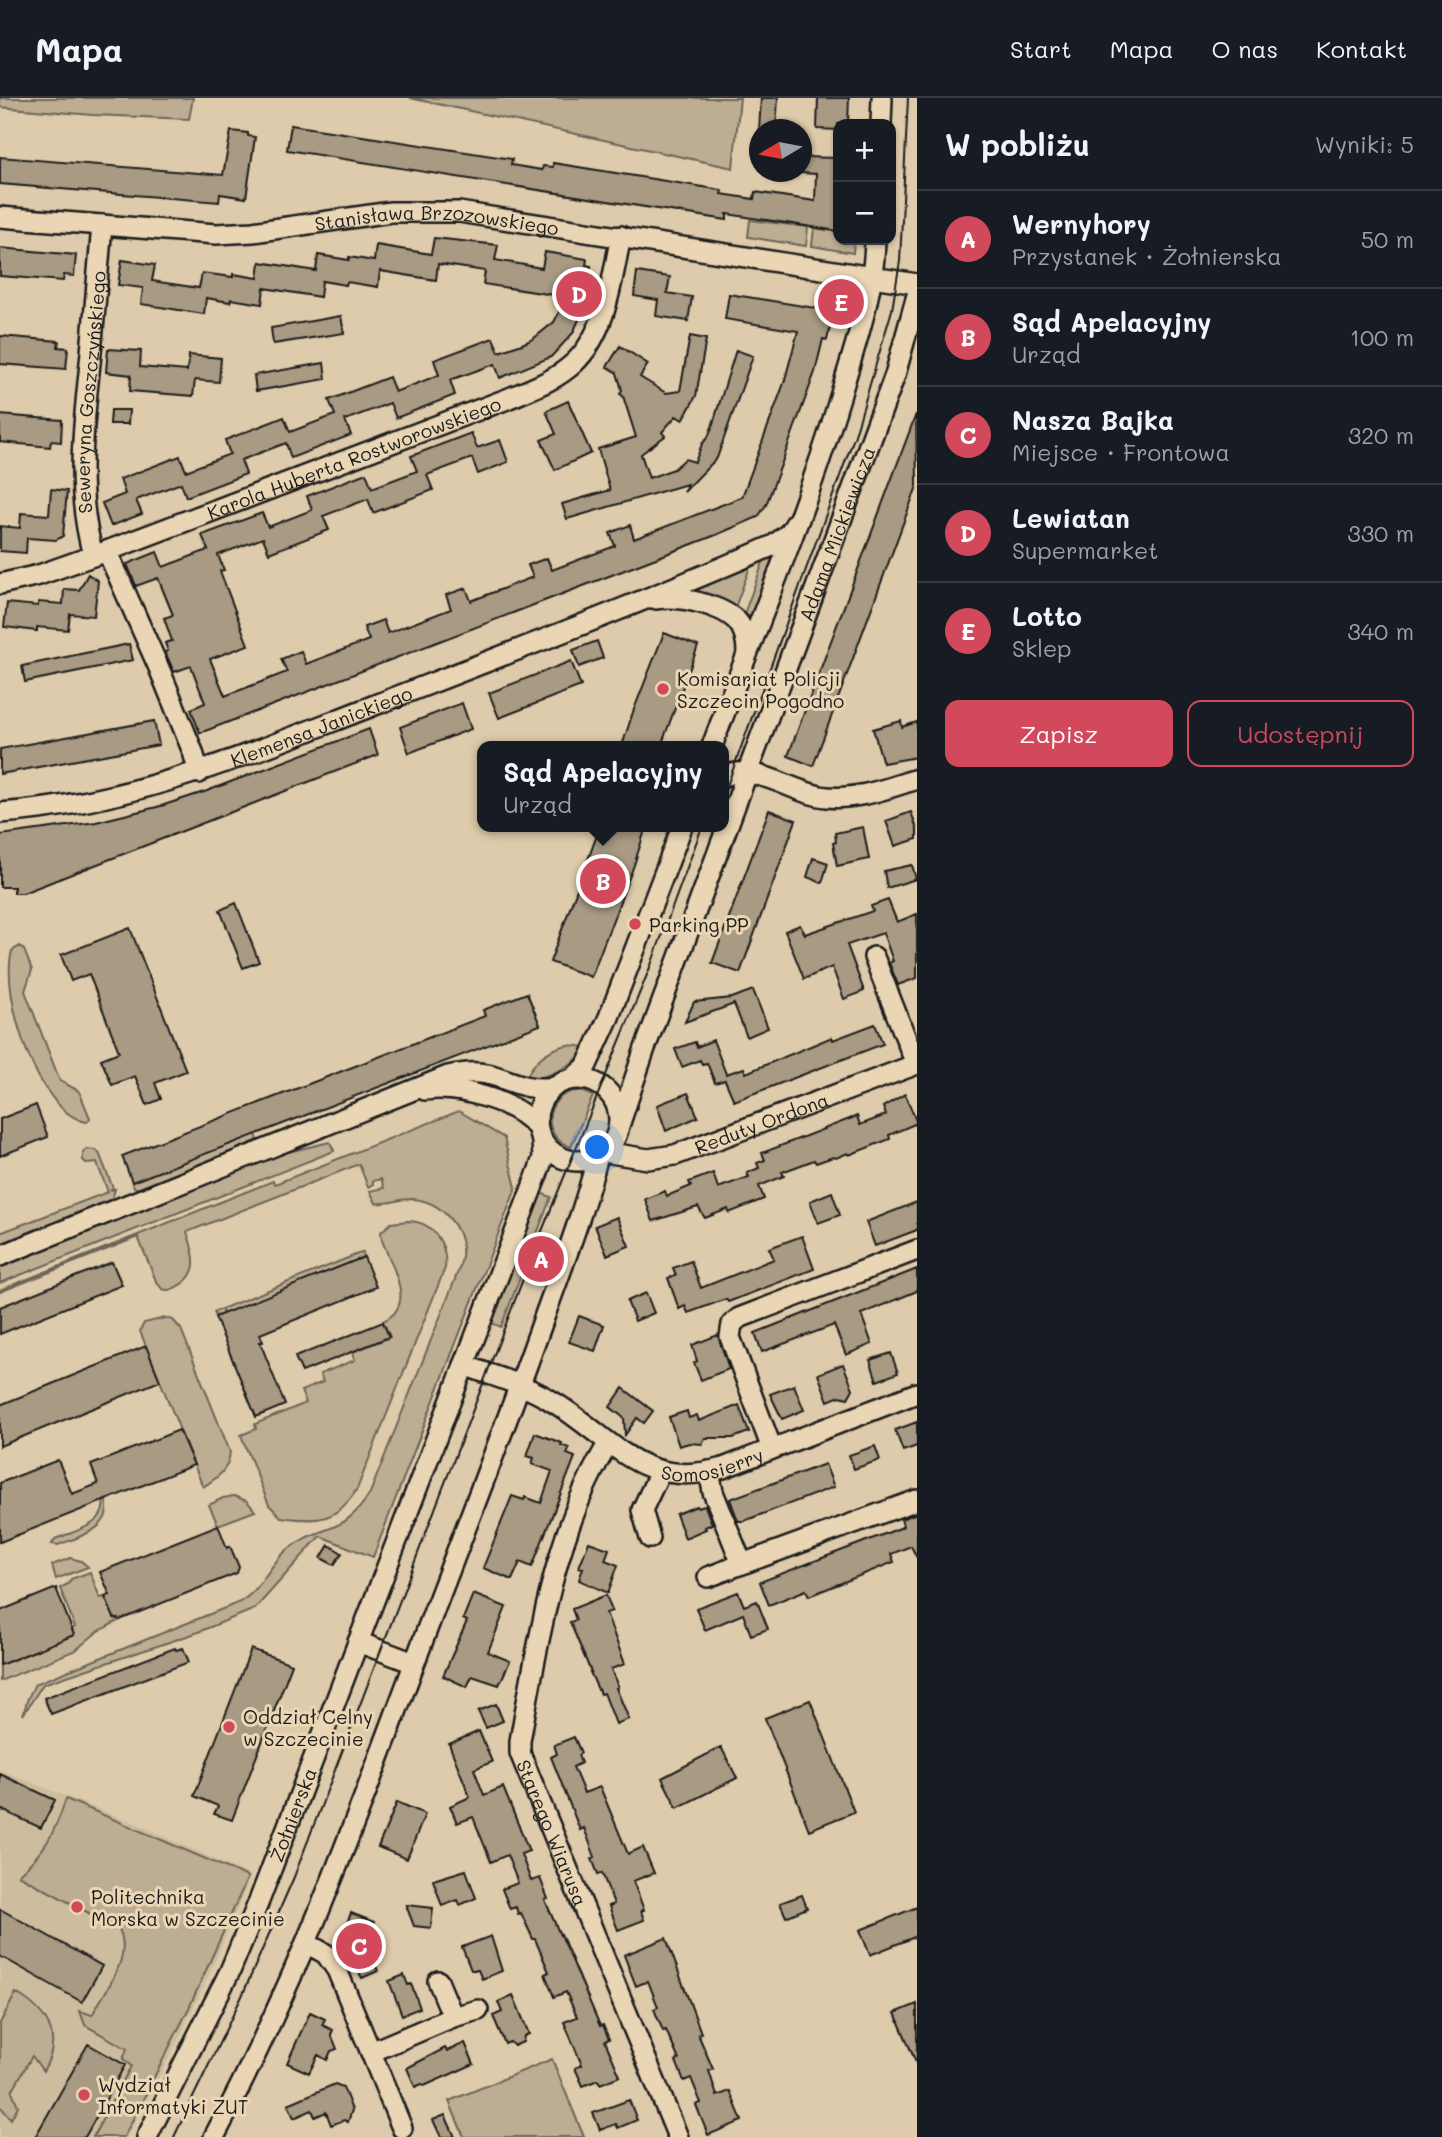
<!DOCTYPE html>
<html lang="pl">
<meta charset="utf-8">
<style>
:root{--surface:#171b24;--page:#242831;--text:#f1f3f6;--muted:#9ea1a6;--line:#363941;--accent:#d1495b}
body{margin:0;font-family:Mali,sans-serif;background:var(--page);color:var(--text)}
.controls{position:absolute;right:21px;top:21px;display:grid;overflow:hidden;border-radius:14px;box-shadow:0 2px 5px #0004}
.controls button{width:63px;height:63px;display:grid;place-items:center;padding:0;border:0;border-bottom:2px solid var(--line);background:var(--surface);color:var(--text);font:35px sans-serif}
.compass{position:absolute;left:749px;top:21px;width:63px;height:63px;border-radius:50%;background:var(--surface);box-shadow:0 2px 5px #0004;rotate:260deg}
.you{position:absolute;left:598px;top:1050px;width:24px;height:24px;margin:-18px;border:5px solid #fff;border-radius:50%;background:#1a73e8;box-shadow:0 0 0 10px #1a73e833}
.badge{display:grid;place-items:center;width:46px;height:46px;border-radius:50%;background:var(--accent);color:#fff;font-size:23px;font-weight:700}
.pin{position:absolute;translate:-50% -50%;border:4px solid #fff;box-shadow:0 2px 7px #0006}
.popup{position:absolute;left:477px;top:643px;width:252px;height:91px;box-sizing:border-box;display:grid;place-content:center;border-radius:14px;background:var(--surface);filter:drop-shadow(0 2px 5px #0005);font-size:23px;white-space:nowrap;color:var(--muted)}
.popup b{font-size:26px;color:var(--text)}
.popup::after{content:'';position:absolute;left:50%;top:100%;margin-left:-14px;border:14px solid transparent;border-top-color:var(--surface)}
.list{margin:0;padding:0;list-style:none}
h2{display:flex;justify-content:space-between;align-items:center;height:91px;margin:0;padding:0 28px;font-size:30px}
h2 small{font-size:23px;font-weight:400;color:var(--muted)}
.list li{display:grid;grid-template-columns:46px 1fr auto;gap:21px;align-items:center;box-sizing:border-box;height:98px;padding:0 28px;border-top:2px solid var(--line)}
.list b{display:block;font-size:26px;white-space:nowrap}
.list p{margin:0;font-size:23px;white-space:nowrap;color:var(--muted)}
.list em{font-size:23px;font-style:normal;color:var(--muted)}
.actions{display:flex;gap:14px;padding:21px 28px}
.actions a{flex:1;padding:16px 0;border:2px solid var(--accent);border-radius:14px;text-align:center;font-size:24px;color:var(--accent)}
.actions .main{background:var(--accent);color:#fff}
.map{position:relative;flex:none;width:917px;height:2039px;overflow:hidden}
header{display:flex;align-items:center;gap:42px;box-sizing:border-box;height:98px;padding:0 35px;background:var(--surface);border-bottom:2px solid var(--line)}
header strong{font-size:33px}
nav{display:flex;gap:38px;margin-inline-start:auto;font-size:24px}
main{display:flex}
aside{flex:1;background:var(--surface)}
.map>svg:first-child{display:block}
.built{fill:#cebc9f}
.green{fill:#bdae93;stroke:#6c6558;stroke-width:2}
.building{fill:#a89a83;stroke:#1c1c1c;stroke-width:2}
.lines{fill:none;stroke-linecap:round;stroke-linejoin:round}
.minor-casing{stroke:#1c1c1c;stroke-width:24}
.minor{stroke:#ead6b4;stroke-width:19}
.tram{stroke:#1c1c1c;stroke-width:2}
.poi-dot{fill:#d1495b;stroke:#ead6b4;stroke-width:2.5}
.labels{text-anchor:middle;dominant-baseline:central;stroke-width:6;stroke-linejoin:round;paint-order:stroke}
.street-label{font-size:19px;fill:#1c1c1c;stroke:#ead6b4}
.poi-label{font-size:19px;fill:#1c1c1c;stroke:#ead6b4;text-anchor:start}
</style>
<header>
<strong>Mapa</strong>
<nav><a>Start</a><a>Mapa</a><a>O nas</a><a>Kontakt</a></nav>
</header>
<main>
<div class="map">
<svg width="917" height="2039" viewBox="0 0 917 2039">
<rect width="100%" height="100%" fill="#decbab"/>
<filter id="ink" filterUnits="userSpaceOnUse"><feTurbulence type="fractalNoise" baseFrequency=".0143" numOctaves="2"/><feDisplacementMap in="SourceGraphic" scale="14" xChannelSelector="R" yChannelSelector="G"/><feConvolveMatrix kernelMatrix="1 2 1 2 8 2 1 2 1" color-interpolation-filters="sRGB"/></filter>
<g filter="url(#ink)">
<path class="built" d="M0,1672L126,1722L127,1721L251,1778L210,1875L174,1951L127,2039H0Z"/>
<path class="green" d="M0,0H193L189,21L93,17L0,9Z
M410,0H740L733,70Z
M750,122L808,129L806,148L748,139Z
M814,130L838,134V142H854L853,155L812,148Z
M770,458L774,461L753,518L744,516L765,459Z
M752,464L734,512L690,493L691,487Z
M20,848L24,852L32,872L25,893L60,983L79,993L90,1020L87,1024C37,1016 0,896 12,853Z
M568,947L587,949C576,968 547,980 525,982C534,962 547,951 568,947Z
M574,993L584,994L593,998L571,1049C541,1039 543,1000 574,993Z
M459,1013L504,1040L516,1090L373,1459L320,1438L255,1511L193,1536L43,1586L23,1617L28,1600L35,1586L240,1504C264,1489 267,1469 287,1452C319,1425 343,1440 370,1395L454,1184C457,1176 461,1167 462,1158C465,1130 441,1103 413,1101C400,1100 388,1107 376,1105L370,1093L384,1090L381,1081L373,1083V1086L368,1089L359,1066L187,1134C194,1155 202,1175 178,1188C172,1192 168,1193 162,1191L156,1183L138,1139L0,1194V1192L273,1083L275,1086Z
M256,1036L258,1043L138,1091L134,1089L132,1084Z
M330,1044L334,1053L0,1185V1167L276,1057Z
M86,1051L95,1052L99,1055L113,1090L110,1092L115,1091L112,1101L0,1146V1135L108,1094L97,1065L87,1066L83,1062V1055Z
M538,1094L551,1099L501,1229L489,1224Z
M408,1123C433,1123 448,1147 445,1170L357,1391C337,1424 317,1424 281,1419L269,1407L241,1337L256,1331L255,1326L306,1305L301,1293L323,1284L320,1276L355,1262L353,1254L390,1239L383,1223C418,1207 391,1168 382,1142L381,1134L391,1125Z
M363,1154L364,1159L224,1216L222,1213V1216L216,1219L214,1214Z
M165,1220L173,1222L181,1231L230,1354C228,1373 218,1379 203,1389L140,1233L144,1225Z
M234,1398L247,1403L255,1413L218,1427L209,1407L223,1400Z
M103,1403H106C114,1431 78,1439 58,1447L52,1446L55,1441C72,1434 108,1427 103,1403Z
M70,1460L81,1463L88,1469L56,1481L52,1467Z
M90,1474L100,1500L105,1499L114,1519L120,1522L97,1534L76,1552L0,1583V1567L74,1537L72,1531L75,1529L60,1490L68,1486L71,1481Z
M66,1701L248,1779L189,1910L124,2039H93L131,1968L123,1961L127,1951L85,1927L80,1913L92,1917C105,1893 133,1859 119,1831L18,1777C46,1752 54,1736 66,1701Z
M16,1895C47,1913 64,1939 43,1973L32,1958L12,1993L18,2008L11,2021L0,2008V1925Z
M552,1961L584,2039H464L449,2003Z"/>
<path class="building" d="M761,0H778L776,32H759Z
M818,0H849L848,26H838V32L817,31Z
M291,27L512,61L511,67L542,72L543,68L553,69V65L722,92L721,96L754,101L755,94L815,103L816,76L802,75V59L838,60V133L727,116V122L287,52Z
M231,33L248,35V38L255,39L246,100L220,96L219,104L0,86V59L223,77Z
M434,140L498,147L495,162L542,170L545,154L587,161L586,167L591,168L585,208L573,235L551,259L500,280L495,266L450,282L455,297L396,320L390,305L345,322L351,337L291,360L286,345L241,362L246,376L186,399L181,385L136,402L142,416L111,428L102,405L125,396L120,381L180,358L186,373L230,356L225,342L284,319L290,334L335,317L329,302L389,279L395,294L439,277L434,262L493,240L499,254L522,246L533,241L554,224L567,199L483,186L485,173L438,166L436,182L380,173L378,189L347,184L346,187L322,183L320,199L264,190L262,206L231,201L230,204L206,200L204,216L141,206L143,190L118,187L122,162L155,167L152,183L199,190L202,175L233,179V176L258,180L260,164L316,173L318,157L349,162V159L374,163L376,147L431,156Z
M0,150L76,157L74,178L64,177L63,183L0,178Z
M637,174L670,179L667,195L692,199L688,223L656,218L658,202L634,198Z
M729,196L834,213L827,242L823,241L815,274L781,367L766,407L758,419L716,437L200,635L191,611L205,605L191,568L174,574L165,554L168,553L165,545L172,543L164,520L173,517L158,480L136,488L127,466L157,454L163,469L208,452L202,437L262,415L268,429L312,412L307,398L366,375L372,390L417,373L411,358L471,335L477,350L500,342L508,364L478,376L472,360L427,377L433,392L373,415L368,401L323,418L329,432L269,455L263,440L218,457L224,472L220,473L248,547L210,561L225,598L287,574L281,561L301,553L306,566L369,542L364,529L383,522L388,535L451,511L446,497L466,490L471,503L533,479L528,467L547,460L552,472L615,448L610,435L630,427L634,441L742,399L784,285L798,233L725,221Z
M341,218L344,235L273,246L271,230Z
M0,238L59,243L58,249L68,250L66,271L0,266Z
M690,238L706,241L696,298L683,322L676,318L662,334L665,338L641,356L649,380L674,371L685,361L695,364L702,346L708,339L712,329L736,252L753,258L717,360L684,394L687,386L567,421L562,406L610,392L598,351L636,339L623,298L620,296L622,292L617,275L607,269L620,248L648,266L640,279L666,295L680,293Z
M108,251L141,253L140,269L187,273L189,257L221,260L219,284L195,282L193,298L130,293L131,277L106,274Z
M324,265L326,281L256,293L254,277Z
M568,303L591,355L555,372L541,342L556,336L546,313Z
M111,312H129L128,326H110Z
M916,316L917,388L813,668L788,658Z
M0,317L62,322L61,344L51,343L50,349L0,344Z
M51,391L67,393L63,438L56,442L27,440L26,455L0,453V428L20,430L21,415L49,417Z
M88,476L98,483L94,518L70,516L68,532L37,529V533L4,529L7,505L38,508V504L63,506L64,491L79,492Z
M664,535L698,548L661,648H632L623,645L633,614Z
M597,543L603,560L579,569L573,552Z
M129,546L133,562L25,584L22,568Z
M571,563L581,588L499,620L489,595Z
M462,605L471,631L409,655L400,629Z
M154,623L159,647L0,676V651Z
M901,623L902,629L917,624V659L883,665L873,631Z
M369,631L378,657L23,795H14V789H0V737L96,724L161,708L207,693Z
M769,712L796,722L740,875L712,865Z
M911,714L917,731V741L895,748L886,723Z
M600,729H646L634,767L591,879L550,864Z
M863,729L869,761L837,768L833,745L836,744L835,735Z
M813,760L828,765L822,785L807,779Z
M912,767L916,781L887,790L884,773Z
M888,802L897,824L917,816V880L898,887L889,865L893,863L883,835L847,847L864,893L844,901L832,869L804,881L785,833L800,827L805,836L873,813L871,808Z
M236,805L259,864L243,870L220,812Z
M130,830L186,973L155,985L161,1001L147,1007L135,978L112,987L101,961L119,954L89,876L71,883L61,857Z
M753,892L768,930L747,939L734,906L685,924L694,904L732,900Z
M527,895L540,927L132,1084L122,1058L485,918L483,912Z
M875,926L883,946L734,1003L725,982L715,985L707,965L702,966L700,962L682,969L675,951L695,944L697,949L713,942L726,976L744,970L746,975L832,939L833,942Z
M688,995L698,1019L666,1033L657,1007Z
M905,996L917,1025L889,1037L890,1041L849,1057L848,1055L836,1060L833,1059L816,1065L814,1062L782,1074L784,1078L759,1088L764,1101L729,1115L728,1111L705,1120L698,1109L653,1123L645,1101L665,1093L667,1098L691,1088L689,1084L713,1075L718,1090L749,1079L747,1075L759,1070L757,1065L765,1062L762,1055L857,1018L860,1027L886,1017L883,1009Z
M36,1007L48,1039L0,1058V1021Z
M832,1094L840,1117L818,1125L810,1103Z
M917,1104V1132L875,1148L866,1124Z
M617,1119L629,1148L607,1157L595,1128Z
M802,1138L814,1171L728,1204L726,1201L688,1215L685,1208L679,1211L668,1180L676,1177L673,1170L691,1163L701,1190L774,1161L769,1150Z
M364,1159L376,1189L260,1236L263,1244H260L285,1307L256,1319L215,1219Z
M112,1164L122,1187L0,1236V1209Z
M917,1171V1193L861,1216L872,1246L846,1257L834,1227L762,1254L755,1235Z
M646,1195L654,1215L635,1223L627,1203Z
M579,1218L604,1227L595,1253L569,1244Z
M383,1224L389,1239L302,1274L295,1259Z
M718,1237L729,1271L701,1282L694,1265L697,1263L692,1247Z
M146,1248L160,1283L0,1348V1307Z
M891,1255L898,1275L877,1283L870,1262Z
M843,1266L853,1291L848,1300L840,1298L828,1303L818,1276Z
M794,1287L804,1312L782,1321L770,1296Z
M623,1290L653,1313L644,1325L637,1320L625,1337L624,1320L610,1309Z
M739,1307L749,1334L733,1340H705L702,1346L689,1345L679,1348L669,1319L687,1313L689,1320L697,1317L699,1323Z
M917,1324V1348L903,1353L895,1332Z
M179,1332L194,1367L0,1444V1385L58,1362L72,1396L98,1386L91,1367Z
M535,1335L562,1345L561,1347L569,1350L567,1356L575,1359L532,1469L520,1464L512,1482L483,1470L512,1398L524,1402L525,1399L541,1405L552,1373L532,1366L534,1360L527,1358Z
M875,1348L880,1362L854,1371L849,1357Z
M825,1366L834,1389L744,1423H738L730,1401Z
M697,1408L698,1410L705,1408L712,1426L705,1429L706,1431L685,1440L676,1416Z
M917,1415V1460L911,1448L891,1456L894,1464L809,1498L806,1492L769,1507L760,1484L900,1430L903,1428L901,1421Z
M218,1427L227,1450L230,1448L239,1469L237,1475L120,1522L114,1520L105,1499L110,1497L100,1474Z
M589,1444L609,1451L605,1462L618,1467L608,1495L579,1482L583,1470L579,1469Z
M329,1447L342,1455L334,1467L321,1460Z
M56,1490L74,1537L0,1567V1513Z
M738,1494L744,1508L757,1503L768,1531L751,1537L743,1516L705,1532L696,1510Z
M473,1496L506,1509L488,1554L510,1563L499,1587L472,1578L467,1589L443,1578L467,1523L463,1521Z
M606,1497L612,1513L606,1515L625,1566L611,1571L618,1589L616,1590L629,1621L616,1626L604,1595L600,1596L590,1574H591L570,1524L576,1522L572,1511Z
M175,1550L176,1552L183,1550L189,1564L51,1616L44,1600Z
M251,1551L292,1566L232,1722L214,1716L218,1708L194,1698Z
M810,1602L854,1714L809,1732L765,1620Z
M496,1606L503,1623L486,1630L478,1613Z
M479,1633L492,1664L474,1671L484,1697L503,1689L529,1753L521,1756L531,1783L540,1780L548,1801L545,1802L560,1837L561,1836L600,1928L603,1927L609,1941L605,1943L620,1978L600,1986L598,1982L583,1988L575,1970L582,1967L564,1924L577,1919L566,1894L554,1899L545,1876L549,1874L535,1841H533L521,1815L518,1816L516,1809L510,1811L502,1791L518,1785L507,1757L491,1764L473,1719L457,1725L450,1708L470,1699L449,1646Z
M574,1639L581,1655L578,1657L581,1665L573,1669L584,1695L600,1689L628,1756L643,1749L654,1775L633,1783L644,1812L641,1813L644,1822L618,1832L609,1808L614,1806L602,1775L598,1776L592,1761L595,1759L584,1730L580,1732L551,1659L557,1656L554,1647Z
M721,1649L737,1680L677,1710L662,1680Z
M0,1676L55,1702L41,1730L0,1711Z
M397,1704L425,1716L407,1761L378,1749Z
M466,1772L476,1800L460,1807L458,1802L442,1808L433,1782Z
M802,1797L807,1810L786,1819L780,1805Z
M406,1807L433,1810L431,1830L414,1828Z
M917,1809V1838L870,1857L860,1832Z
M0,1811L102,1868L82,1904L0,1858Z
M351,1815L374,1824L368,1839L376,1857L372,1859L378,1873L362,1880L345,1848V1830Z
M491,1838L502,1873L482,1881L478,1872H471L462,1849Z
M666,1840L701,1935L698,1936L713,1971L709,1973L717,1998L730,1993L742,2023L708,2037L696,2007L701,2005L691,1980L684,1983L676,1963L679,1962L666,1932L663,1933L658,1921L654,1911L658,1909L648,1883L636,1888L624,1857Z
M404,1877L408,1887L411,1886L420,1910L402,1917L389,1883Z
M513,1897L529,1936L524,1938L523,1944L514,1948L510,1944L505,1946L493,1918L502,1914L498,1904Z
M917,1906V1967L895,1915Z
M310,1914L325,1921L322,1927L333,1932L331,1936L337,1951L331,1953L327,1962L318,1957L309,1975L287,1965Z
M465,1945L474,1966L424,1988L422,1986L415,1989L407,1970L445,1950L447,1953Z
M88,1946L125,1967L85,2039H35Z
M335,1986L343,1989L352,2012L348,2024L344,2022L331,2027L326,2014L315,2019L312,2012L294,2020L288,2006Z
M629,2002L637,2022L618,2030L616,2026L600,2032L593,2015Z
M445,2017L455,2039H441L433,2022Z"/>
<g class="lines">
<defs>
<g id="minor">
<path d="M881,26L882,0"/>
<path id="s1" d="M0,119L216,136L253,134L391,114H459L917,186"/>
<path d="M107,453L159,570L193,654L199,675"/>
<path id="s2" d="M93,457C74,387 84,327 91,255C95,213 98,170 102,127"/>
<path id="s3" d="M0,486L39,477L107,453L507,301C530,291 555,283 574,265C607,234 612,180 621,138"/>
<path d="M656,501C678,497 721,507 737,523C745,532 747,544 747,555"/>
<path d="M712,648C757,527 809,407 845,282C859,235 874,191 875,142"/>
<path d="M724,678C758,665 793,696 827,699C858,702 888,690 917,681"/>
<path id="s4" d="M0,715C138,705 253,654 380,605C512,554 644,504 774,447L790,434L799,420"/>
<path d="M874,859L916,966"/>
<circle cx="578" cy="1022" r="41"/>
<path d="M572,981L586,969L609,919L682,729"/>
<path d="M425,992C458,987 515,1003 537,1029"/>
<path id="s5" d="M618,1031L644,953L895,277L917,197"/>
<path id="s6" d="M604,1054L648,1061L675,1057L917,966"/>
<path d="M0,1158L448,978C461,975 473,973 487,976C510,981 527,994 552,989"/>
<path id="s7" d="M464,1267C492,1278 524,1286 550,1302C612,1338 640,1394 723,1370L917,1295"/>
<path id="s8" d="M609,1345C556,1427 537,1548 520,1643V1655L678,2039"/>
<path d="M772,1351L730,1239L732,1226L739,1220L917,1152"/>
<path d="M709,1373L713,1394L742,1466L917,1402"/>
<path d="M650,1440L642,1412L660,1374"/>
<path d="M708,1479L742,1466"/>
<path d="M358,1544L414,1565"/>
<path d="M306,1845L326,1856L337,1872L402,2030"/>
<path d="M438,1883L453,1919"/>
<path d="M371,1954L453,1919L478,1912"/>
<path id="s9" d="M147,2039L230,1873L259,1803L537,1077L543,1060L542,1043"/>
<path d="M214,2039C307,1865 371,1680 440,1497C476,1403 513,1309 546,1214C565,1162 584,1111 598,1058"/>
</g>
</defs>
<use href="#minor" class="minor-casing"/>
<use href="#minor" class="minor"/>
<path class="tram" d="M724,696L855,337L892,212L900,163L908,0
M174,2039L242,1898L294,1779L533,1155L651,867L702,729"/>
</g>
</g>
<g class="poi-dot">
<circle cx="663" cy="591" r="7"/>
<circle cx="635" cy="826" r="7"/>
<circle cx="229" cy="1629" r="7"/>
<circle cx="77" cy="1809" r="7"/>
<circle cx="84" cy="1997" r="7"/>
</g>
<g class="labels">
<g class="street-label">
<text stroke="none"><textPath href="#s1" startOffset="439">Stanisława Brzozowskiego</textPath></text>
<text stroke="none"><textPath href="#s2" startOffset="164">Seweryna Goszczyńskiego</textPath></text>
<text stroke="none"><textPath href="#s3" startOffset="376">Karola Huberta Rostworowskiego</textPath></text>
<text stroke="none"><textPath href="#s5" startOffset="634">Adama Mickiewicza</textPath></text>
<text stroke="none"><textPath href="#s4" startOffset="334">Klemensa Janickiego</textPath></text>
<text stroke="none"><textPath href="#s6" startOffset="164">Reduty Ordona</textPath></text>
<text stroke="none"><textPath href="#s7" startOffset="278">Somosierry</textPath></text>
<text stroke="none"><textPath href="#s9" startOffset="354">Żołnierska</textPath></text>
<text stroke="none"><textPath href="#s8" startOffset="411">Starego Wiarusa</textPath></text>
</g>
<g class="poi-label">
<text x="677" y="580">Komisariat Policji<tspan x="677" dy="22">Szczecin Pogodno</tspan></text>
<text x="649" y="826">Parking PP</text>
<text x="243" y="1618">Oddział Celny<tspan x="243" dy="22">w Szczecinie</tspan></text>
<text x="91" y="1798">Politechnika<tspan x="91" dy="22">Morska w Szczecinie</tspan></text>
<text x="98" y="1986">Wydział<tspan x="98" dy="22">Informatyki ZUT</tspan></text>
</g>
</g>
</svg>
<div class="controls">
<button>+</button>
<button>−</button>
</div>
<svg class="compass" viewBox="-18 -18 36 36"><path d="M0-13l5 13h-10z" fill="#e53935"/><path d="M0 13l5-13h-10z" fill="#9ea1a6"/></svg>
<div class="you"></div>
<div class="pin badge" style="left:541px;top:1161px">A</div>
<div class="pin badge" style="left:603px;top:783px">B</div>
<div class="popup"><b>Sąd Apelacyjny</b>Urząd</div>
<div class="pin badge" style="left:359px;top:1848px">C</div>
<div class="pin badge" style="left:579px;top:196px">D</div>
<div class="pin badge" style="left:841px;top:204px">E</div>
</div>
<aside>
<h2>W pobliżu<small>Wyniki: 5</small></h2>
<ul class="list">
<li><span class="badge">A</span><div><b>Wernyhory</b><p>Przystanek · Żołnierska</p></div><em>50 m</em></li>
<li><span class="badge">B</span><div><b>Sąd Apelacyjny</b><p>Urząd</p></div><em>100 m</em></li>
<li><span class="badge">C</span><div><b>Nasza Bajka</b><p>Miejsce · Frontowa</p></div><em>320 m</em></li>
<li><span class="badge">D</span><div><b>Lewiatan</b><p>Supermarket</p></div><em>330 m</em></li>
<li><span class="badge">E</span><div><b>Lotto</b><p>Sklep</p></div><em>340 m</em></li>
</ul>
<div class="actions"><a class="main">Zapisz</a><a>Udostępnij</a></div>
</aside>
</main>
